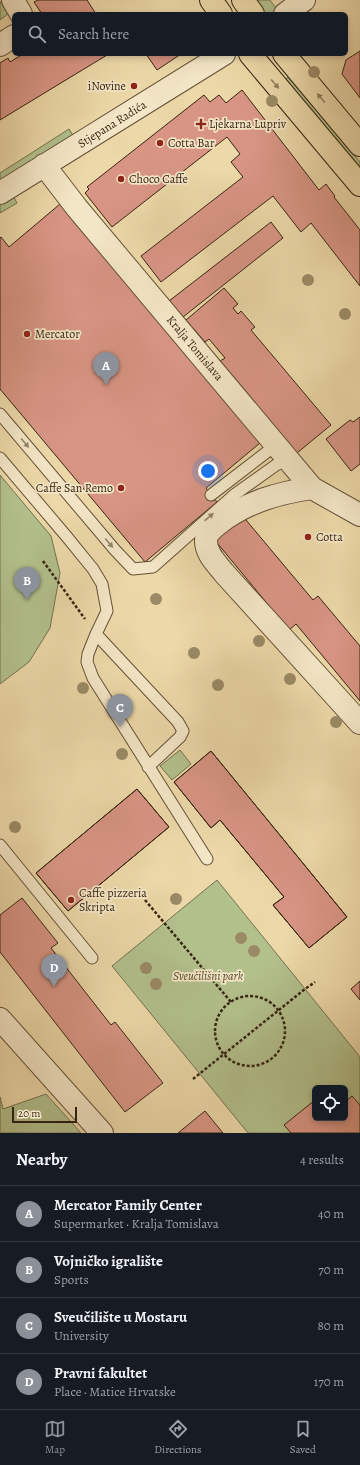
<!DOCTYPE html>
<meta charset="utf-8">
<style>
:root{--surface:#171b24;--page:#20242c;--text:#f1f3f6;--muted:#9ea1a6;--line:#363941;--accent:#8c9099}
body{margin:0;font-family:Alegreya,serif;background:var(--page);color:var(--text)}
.controls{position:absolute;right:12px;bottom:12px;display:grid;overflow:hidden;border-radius:6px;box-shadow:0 2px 6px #0003}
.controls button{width:36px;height:36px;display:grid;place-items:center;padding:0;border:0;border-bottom:1px solid var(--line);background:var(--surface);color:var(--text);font:20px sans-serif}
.scale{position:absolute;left:12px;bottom:10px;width:65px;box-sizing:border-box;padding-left:4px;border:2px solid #372412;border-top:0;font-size:11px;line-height:14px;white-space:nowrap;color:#372412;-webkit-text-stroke:3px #f3e6c6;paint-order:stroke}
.you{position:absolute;left:208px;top:471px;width:14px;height:14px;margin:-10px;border:3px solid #fff;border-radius:50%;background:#1a73e8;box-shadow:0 0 0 6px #1a73e833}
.badge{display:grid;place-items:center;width:26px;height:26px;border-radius:50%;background:var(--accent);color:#fff;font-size:13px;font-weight:700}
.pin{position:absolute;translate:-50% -33px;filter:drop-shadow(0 1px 2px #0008)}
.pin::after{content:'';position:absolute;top:21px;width:14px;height:12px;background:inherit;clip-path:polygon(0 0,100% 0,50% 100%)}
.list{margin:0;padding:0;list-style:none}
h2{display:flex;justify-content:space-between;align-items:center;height:52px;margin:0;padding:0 16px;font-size:17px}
h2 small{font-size:13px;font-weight:400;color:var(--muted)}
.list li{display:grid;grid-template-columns:26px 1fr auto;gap:12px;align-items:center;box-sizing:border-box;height:56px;padding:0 16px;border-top:1px solid var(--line)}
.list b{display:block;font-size:15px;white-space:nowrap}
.list p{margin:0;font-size:13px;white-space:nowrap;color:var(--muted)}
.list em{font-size:13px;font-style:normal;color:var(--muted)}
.icon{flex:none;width:22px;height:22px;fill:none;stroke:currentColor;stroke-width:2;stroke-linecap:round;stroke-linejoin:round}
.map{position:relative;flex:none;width:360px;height:1133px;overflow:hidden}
.search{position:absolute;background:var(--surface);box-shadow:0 2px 6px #0003;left:12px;right:12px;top:12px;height:44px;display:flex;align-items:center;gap:10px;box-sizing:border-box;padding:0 14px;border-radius:6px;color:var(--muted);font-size:15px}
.sheet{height:276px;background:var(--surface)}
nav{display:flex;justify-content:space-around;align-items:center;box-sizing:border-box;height:56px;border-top:1px solid var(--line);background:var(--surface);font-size:11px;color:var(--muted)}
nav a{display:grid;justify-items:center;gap:2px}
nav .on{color:var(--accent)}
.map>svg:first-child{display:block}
.green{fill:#b2c08c;stroke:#74724f;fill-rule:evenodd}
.building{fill:#d89584;stroke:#372412}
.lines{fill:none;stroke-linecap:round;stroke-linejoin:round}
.service-casing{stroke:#645138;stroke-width:13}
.minor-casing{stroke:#645138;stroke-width:24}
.primary-casing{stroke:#372412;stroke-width:24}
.path{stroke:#372412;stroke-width:2.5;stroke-dasharray:3 2;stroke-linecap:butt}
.service{stroke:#f3e6c6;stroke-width:11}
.minor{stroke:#f3e6c6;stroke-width:22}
.primary{stroke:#ecd8a8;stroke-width:22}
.tree{fill:#9a8a66}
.oneway{fill:#927e5d}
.oneway2{fill:#95856c}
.poi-dot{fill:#8f2418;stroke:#f3e6c6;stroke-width:1.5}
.labels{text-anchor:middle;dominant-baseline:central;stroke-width:3.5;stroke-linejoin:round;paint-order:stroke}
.poi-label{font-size:12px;fill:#372412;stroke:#f3e6c6;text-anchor:start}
.street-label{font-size:12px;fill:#372412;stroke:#f3e6c6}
.park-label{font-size:12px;font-style:italic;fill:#564b30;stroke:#f3e6c6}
</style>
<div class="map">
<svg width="360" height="1133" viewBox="0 0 360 1133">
<rect width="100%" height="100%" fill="#ecd8a8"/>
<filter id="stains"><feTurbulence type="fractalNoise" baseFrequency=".005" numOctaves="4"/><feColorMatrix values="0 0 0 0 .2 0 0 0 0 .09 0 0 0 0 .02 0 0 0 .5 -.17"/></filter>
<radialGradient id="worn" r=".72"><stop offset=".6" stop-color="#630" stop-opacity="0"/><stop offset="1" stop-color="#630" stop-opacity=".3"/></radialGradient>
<path class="green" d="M247,0H270L278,11L274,14H258Z
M0,1L8,14L0,20Z
M288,77L360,162V171L284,81Z
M69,129L74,137L0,184V173Z
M11,192L17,203L0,213V198Z
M0,475L51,536L60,573L50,628L29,662L0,684Z
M180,750L191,764L172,780L160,766Z
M217,880L360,1057V1133H248L112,966ZM315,1088H345V1118H315Z
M46,1094L81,1133H0V1097L3,1109Z"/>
<path class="building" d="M38,0H87L96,14H42L34,2Z
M360,51V98L342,74L346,60Z
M23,54H107V55L0,120V63L8,58L10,62Z
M146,54H181L157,70Z
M242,90L319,190L326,184L335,196L334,197L360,230V286L311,223L301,232L273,196L161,282L141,256L243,177L231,162L240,154L227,137L112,227L85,193L89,189L87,187L204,95L210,102L219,95L226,103Z
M60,204L260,443L206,488L217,502L145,562L0,389V238L1,237L9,247Z
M271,222L283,238L183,317L169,301Z
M224,288L238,304L233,308L238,314L241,311L255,327L251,330L331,425L297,453L220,361L225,358L209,339L205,342L186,320Z
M360,417V464L351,471L326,439L350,420L353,422Z
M241,514L313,600L318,596L360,646V701L296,624L289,630L213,538Z
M211,751L347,917L309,948L273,905L284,897L220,820L211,828L174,782Z
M211,751L347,917L309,948L273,905L284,897L220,820L211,828L174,782Z
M137,789L169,827L68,911L36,873Z
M137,789L169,827L68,911L36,873Z
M22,898L58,943L51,948L111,1025L115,1022L163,1083L125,1112L0,952V915Z
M360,981V1000L351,989Z
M352,1096L360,1105V1133H291L284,1125L315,1100V1118H345V1102Z
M205,1111L223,1133H178Z"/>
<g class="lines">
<defs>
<path id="service" d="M0,414L115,550L133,569L153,567L234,495L276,465L288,459
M0,458L67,537L93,569L102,584L107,611L96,634L88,654L87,662L93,678L207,859
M211,495L276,445
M96,634L178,722L183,731L180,737L148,767
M0,845L92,958"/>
<path id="minor" d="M13,0L21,14
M285,14L304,0
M0,45L14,36
M44,165L77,208L312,488L360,515
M0,193L224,54
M312,488C278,493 246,502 218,524C213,528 206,534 206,541C206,554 217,564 224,573L360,723
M0,1019L102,1133"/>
<path id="primary" d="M211,0L221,14
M243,0L253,14
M250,54L360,185
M284,54L360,145"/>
</defs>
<use href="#service" class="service-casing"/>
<use href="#minor" class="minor-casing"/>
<use href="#primary" class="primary-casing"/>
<path class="path" d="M43,561L85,619
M145,900L231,1002
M215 1031a35 35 0 1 1 70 0a35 35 0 1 1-70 0Z
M193,1079L305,989L315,982"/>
<use href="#service" class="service"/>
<use href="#minor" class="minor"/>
<use href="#primary" class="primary"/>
</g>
<g class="tree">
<circle cx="314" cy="72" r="6"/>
<circle cx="272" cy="101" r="6"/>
<circle cx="308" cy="280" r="6"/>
<circle cx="345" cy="314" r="6"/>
<circle cx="156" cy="599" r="6"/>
<circle cx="259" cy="641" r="6"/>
<circle cx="194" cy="653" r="6"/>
<circle cx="290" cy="679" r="6"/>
<circle cx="218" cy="685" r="6"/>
<circle cx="83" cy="688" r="6"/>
<circle cx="336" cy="722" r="6"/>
<circle cx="122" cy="754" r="6"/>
<circle cx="15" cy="827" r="6"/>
<circle cx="176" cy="899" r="6"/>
<circle cx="241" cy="938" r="6"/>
<circle cx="254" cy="951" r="6"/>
<circle cx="146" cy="968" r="6"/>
<circle cx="156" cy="984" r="6"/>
</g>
<defs><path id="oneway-solid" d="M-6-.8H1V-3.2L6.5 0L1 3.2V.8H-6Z"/></defs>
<g class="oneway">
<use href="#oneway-solid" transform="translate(275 84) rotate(50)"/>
<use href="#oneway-solid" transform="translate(321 98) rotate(-130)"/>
</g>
<g class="oneway2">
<use href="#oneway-solid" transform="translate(25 443) rotate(50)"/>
<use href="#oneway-solid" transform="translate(209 517) rotate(-41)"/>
<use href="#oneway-solid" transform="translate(109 543) rotate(50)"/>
</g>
<g class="poi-dot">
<circle cx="134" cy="86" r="4"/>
<path d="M199 118h4v4h4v4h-4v4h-4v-4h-4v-4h4z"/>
<circle cx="160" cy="143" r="4"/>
<circle cx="121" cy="179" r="4"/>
<circle cx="27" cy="334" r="4"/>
<circle cx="121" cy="488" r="4"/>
<circle cx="308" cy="537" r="4"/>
<circle cx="71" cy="900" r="4"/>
</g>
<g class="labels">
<g class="poi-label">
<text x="126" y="86" text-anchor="end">iNovine</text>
<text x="209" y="124">Ljekarna Lupriv</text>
<text x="168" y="143">Cotta Bar</text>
<text x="129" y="179">Choco Caffe</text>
<text x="35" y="334">Mercator</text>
<text x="113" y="488" text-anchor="end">Caffe San Remo</text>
<text x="316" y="537">Cotta</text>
<text x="79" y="893">Caffe pizzeria<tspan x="79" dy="14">Skripta</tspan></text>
</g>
<g class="street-label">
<text transform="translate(112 124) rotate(-32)">Stjepana Radića</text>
<text transform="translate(195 348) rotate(50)">Kralja Tomislava</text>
</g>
<g class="park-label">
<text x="208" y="976">Sveučilišni park</text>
</g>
</g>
<rect width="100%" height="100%" filter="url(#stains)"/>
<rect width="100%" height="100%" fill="url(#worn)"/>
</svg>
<div class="controls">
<button><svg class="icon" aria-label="locate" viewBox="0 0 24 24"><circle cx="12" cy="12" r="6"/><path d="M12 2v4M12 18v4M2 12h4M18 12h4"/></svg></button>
</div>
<div class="scale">20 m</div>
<div class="you"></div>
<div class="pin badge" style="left:106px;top:385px">A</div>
<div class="pin badge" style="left:27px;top:600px">B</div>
<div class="pin badge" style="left:120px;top:727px">C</div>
<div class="pin badge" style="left:54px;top:987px">D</div>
<div class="search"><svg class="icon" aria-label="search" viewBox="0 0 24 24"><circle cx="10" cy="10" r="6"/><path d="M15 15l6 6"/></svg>Search here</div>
</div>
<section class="sheet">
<h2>Nearby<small>4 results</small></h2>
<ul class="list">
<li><span class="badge">A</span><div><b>Mercator Family Center</b><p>Supermarket · Kralja Tomislava</p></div><em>40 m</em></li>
<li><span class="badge">B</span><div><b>Vojničko igralište</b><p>Sports</p></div><em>70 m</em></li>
<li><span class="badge">C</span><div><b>Sveučilište u Mostaru</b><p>University</p></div><em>80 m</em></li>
<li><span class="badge">D</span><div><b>Pravni fakultet</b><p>Place · Matice Hrvatske</p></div><em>170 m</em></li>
</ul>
</section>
<nav>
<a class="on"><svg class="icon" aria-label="map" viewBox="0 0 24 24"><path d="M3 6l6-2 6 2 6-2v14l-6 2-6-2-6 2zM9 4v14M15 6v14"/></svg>Map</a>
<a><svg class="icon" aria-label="directions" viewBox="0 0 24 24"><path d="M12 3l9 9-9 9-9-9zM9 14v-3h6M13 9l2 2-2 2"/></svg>Directions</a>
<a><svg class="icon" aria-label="saved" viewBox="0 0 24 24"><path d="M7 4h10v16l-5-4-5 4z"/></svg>Saved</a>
</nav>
